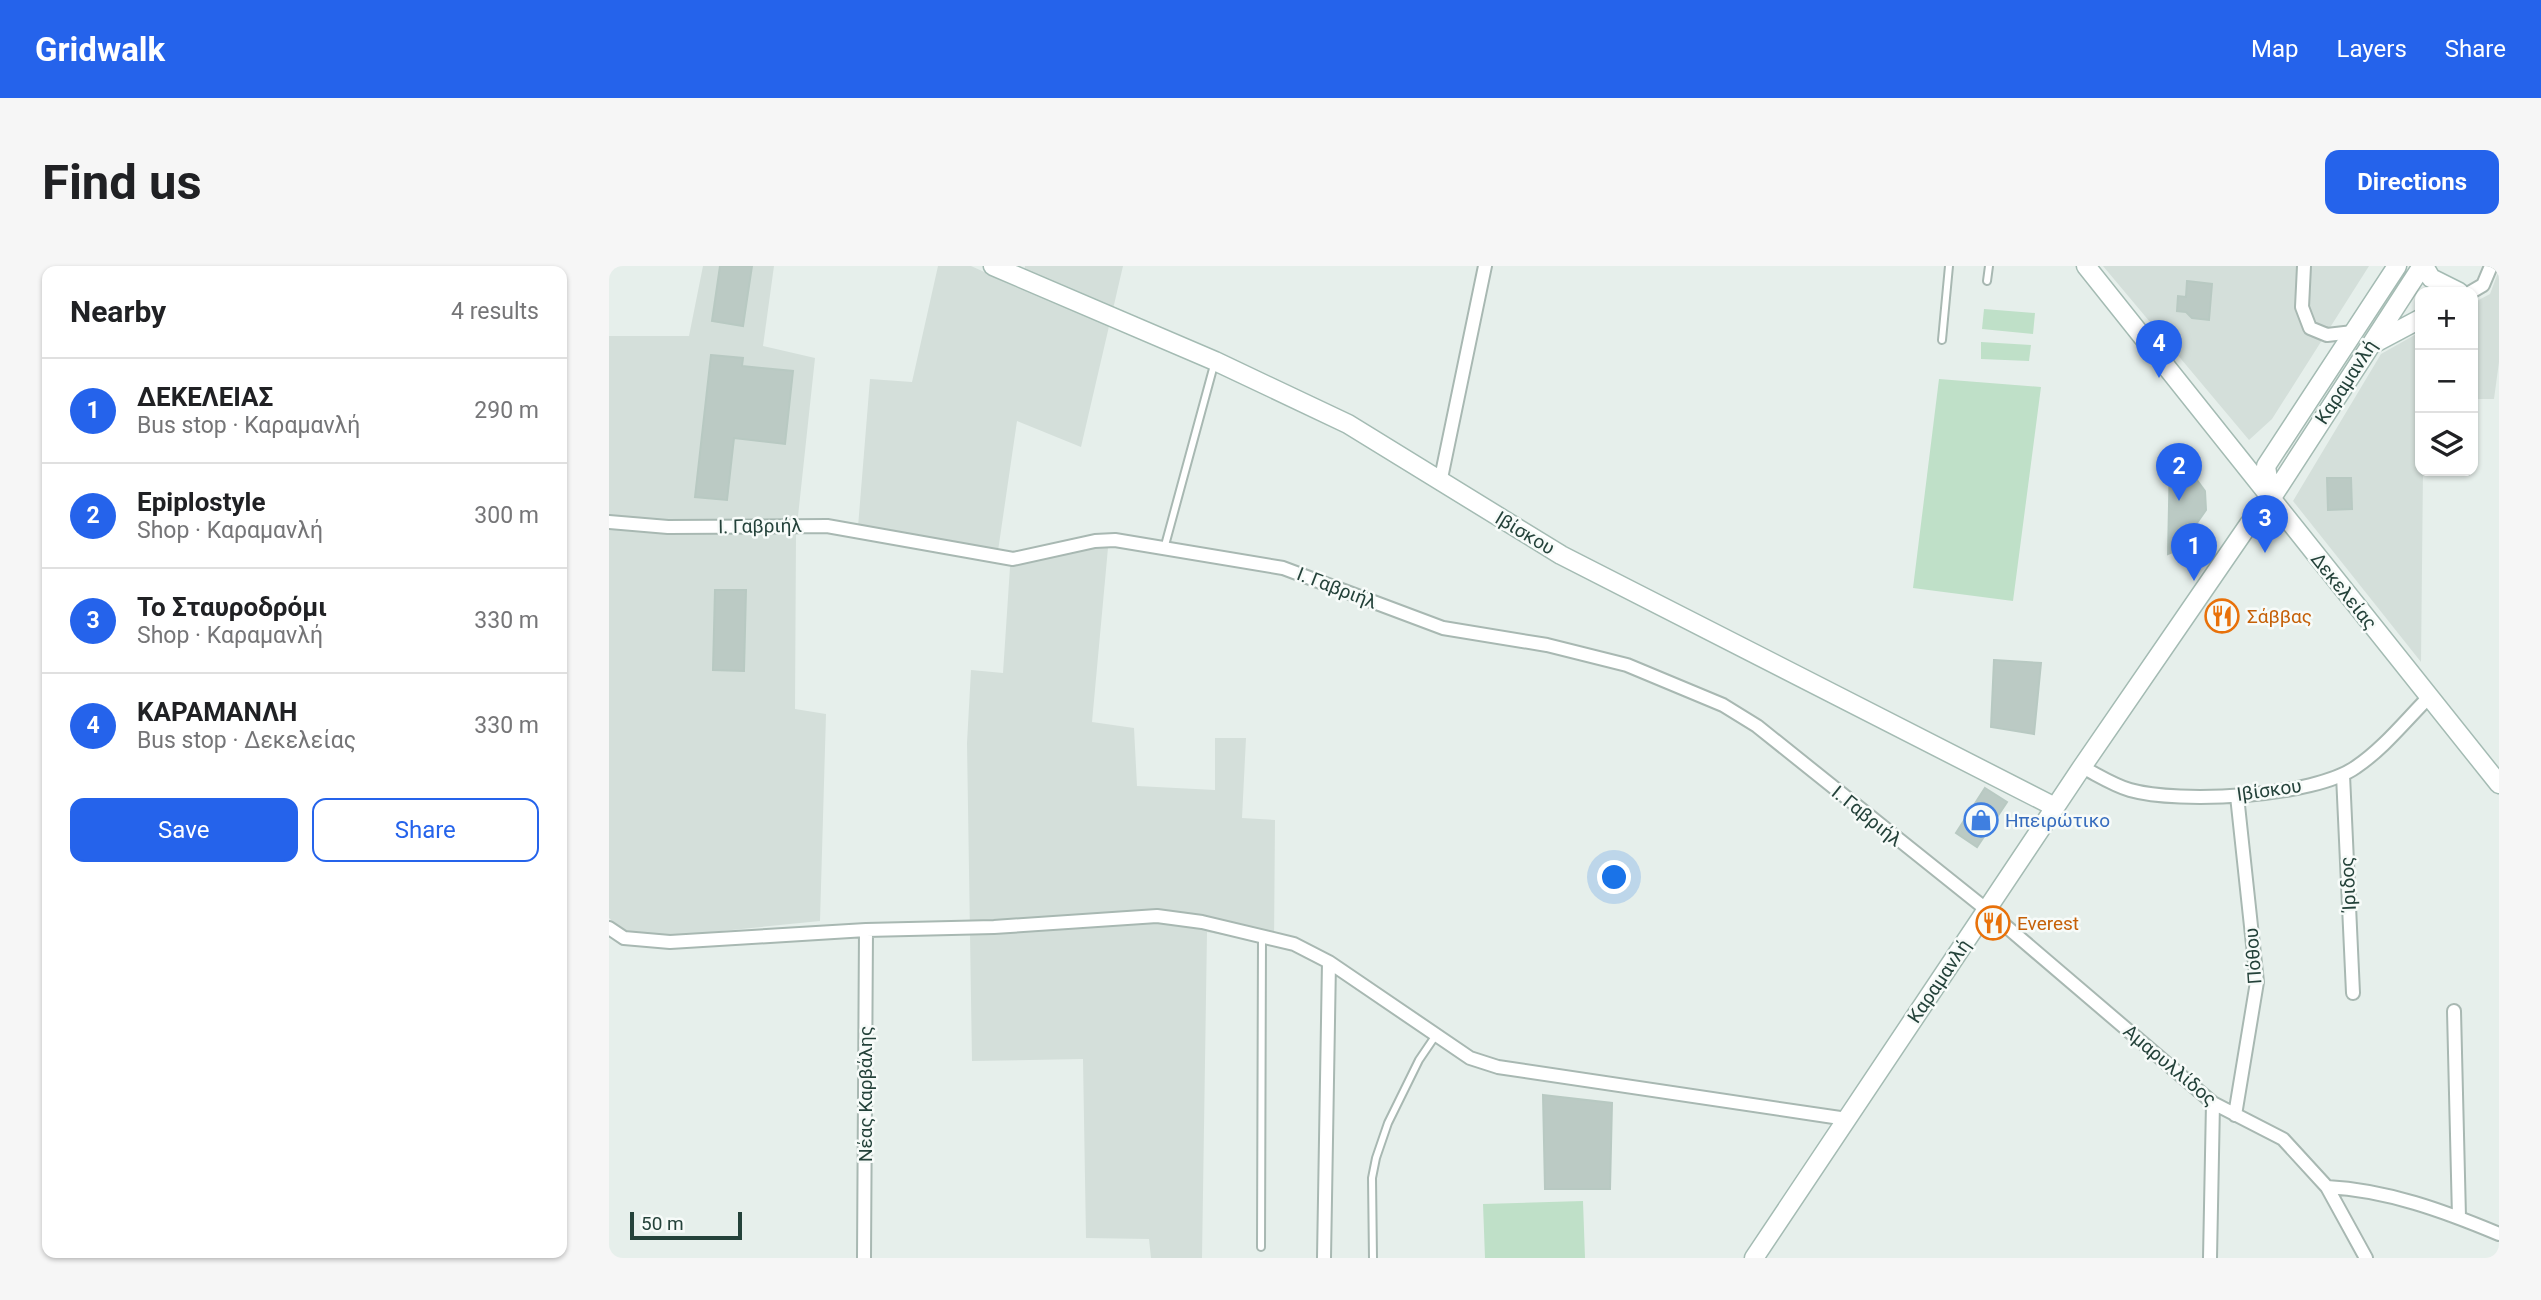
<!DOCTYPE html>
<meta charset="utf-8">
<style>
:root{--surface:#fff;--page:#f6f6f6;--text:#202124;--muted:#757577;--line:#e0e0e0;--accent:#2563eb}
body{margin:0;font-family:Roboto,sans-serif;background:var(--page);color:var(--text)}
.controls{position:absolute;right:21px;top:21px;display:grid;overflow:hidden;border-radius:14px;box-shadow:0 2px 5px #0004}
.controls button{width:63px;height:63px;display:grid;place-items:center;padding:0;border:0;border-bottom:2px solid var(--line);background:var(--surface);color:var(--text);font:35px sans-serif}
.scale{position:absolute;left:21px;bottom:18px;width:112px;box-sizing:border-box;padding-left:7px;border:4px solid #24423a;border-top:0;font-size:19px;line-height:24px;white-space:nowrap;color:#24423a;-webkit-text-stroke:5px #f7fbf9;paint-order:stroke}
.you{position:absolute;left:1006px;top:612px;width:24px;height:24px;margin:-18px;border:5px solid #fff;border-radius:50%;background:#1a73e8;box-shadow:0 0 0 10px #1a73e833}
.badge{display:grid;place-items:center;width:46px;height:46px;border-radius:50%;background:var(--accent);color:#fff;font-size:23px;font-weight:700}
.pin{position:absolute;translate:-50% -58px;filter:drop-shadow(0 2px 4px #0008)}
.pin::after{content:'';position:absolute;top:37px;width:24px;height:21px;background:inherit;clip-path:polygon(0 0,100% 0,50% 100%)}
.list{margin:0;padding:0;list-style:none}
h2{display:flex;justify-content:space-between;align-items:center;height:91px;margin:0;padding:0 28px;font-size:30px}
h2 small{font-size:23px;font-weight:400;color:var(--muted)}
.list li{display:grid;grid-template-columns:46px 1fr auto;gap:21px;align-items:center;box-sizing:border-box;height:105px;padding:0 28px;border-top:2px solid var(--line)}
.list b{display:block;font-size:26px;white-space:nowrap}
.list p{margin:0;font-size:23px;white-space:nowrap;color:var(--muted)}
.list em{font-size:23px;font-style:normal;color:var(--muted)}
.actions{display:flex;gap:14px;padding:21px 28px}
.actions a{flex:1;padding:16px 0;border:2px solid var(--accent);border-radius:14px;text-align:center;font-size:24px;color:var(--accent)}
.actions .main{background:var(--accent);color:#fff}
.icon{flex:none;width:38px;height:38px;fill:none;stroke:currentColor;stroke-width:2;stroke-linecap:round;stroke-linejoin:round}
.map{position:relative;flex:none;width:1890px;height:992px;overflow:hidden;border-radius:14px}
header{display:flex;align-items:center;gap:42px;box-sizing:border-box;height:98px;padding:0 35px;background:var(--accent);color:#fff}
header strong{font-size:33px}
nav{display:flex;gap:38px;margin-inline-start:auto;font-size:24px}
.intro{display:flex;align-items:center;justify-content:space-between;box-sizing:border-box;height:168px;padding:0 42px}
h1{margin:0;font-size:49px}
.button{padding:18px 32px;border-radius:14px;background:var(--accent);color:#fff;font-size:24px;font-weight:700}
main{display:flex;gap:42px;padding:0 42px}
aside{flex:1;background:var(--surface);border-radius:14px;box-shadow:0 2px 5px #0004}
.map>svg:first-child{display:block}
.built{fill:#d4dfda}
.green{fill:#bfe0c8}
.building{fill:#bbcac4;stroke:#b8c9c2;stroke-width:2}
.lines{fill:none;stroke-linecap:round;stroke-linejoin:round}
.lane-casing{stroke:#a8b8b2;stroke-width:10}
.street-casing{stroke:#a8b8b2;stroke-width:16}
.secondary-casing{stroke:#a4bbb3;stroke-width:21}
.lane{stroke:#fff;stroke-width:6}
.street{stroke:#fff;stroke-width:12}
.secondary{stroke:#fff;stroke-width:18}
.labels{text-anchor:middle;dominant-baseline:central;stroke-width:5;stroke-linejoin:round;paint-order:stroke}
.street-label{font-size:19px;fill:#24423a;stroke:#f7fbf9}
.food-label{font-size:19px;fill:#c56008;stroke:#f7fbf9;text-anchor:start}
.shop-label{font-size:19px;fill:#366cbe;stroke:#f7fbf9;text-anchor:start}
</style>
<header>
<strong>Gridwalk</strong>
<nav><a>Map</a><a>Layers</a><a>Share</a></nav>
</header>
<div class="intro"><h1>Find us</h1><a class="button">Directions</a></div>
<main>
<aside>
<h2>Nearby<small>4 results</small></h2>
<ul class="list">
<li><span class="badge">1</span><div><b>ΔΕΚΕΛΕΙΑΣ</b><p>Bus stop · Καραμανλή</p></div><em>290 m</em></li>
<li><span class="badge">2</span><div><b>Epiplostyle</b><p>Shop · Καραμανλή</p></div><em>300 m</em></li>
<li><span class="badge">3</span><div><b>Το Σταυροδρόμι</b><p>Shop · Καραμανλή</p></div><em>330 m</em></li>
<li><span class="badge">4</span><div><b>ΚΑΡΑΜΑΝΛΗ</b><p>Bus stop · Δεκελείας</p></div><em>330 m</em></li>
</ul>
<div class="actions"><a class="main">Save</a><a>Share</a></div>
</aside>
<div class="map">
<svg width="1890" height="992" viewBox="0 0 1890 992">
<rect width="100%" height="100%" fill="#e6efeb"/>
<path class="built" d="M94,0H165L154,80L206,92L187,269L186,443L217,448L211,655L72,669L17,667L0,652V70H80Z
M329,0H362L411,22L416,0H514L472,181L408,155L389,285L249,261L261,113L303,116Z
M1494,0H1760L1663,153L1640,174Z
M1890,4V96L1885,133H1864V37L1881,28Z
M1811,66V205H1814L1812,396L1684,235L1772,88Z
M500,271L483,456L525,462L528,520L606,524V472H637L633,552L666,554L665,678L598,666L593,992H542L540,973L477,972L474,793L363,795L358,477L362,404L394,407L402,286L426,285L468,272Z"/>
<path class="green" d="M1375,43L1426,47L1424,68L1373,63Z
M1372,76L1422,79L1420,95L1372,93Z
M1330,113L1432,121L1404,335L1304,322Z
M974,935L976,992H876L874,938Z"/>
<path class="building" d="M111,0H143L134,60L103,55Z
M1578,15L1603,18L1600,54L1583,52L1577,46L1568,45L1569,30L1577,31Z
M102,89L134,92L133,100L184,105L176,178L125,172L118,234L86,231Z
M1561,191H1571L1596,225L1597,244L1569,284L1559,288Z
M1718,212H1742L1743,243L1719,244Z
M106,324H137L135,405L104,404Z
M1385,394L1432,397L1425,468L1382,461Z
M1376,522L1398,536L1368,581L1347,567Z
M934,829L1003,837L1001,923H936Z"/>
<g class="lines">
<defs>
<path id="lane" d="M1378,15L1380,0
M1333,74L1340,0
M555,283L605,99
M652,981L653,671
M764,992L763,912L767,892L779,857L810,794L827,769"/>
<path id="street" d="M1695,0L1693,41L1701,62L1718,69L1744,66
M1862,26L1874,19L1882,0
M831,217L876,0
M0,256L59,261L218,260L404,293L486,275L506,274L674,302L834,362L938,379L1018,399L1114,439L1148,460L1378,644L1604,837L1674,873L1718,921L1757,992
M1473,501C1489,509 1504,519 1521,524C1570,538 1705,531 1747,501C1774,483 1797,454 1820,431
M1734,509L1744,727
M0,662L15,672L61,676L257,664L385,661L548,650L593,656L685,678L720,696L861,792L889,801L1238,853
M1845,745L1850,951
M1626,849L1648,716L1628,530
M1718,921C1778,924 1835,945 1890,968
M255,992L257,664
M715,992L720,696
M1601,992L1604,837"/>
<path id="secondary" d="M384,0L606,95L739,158L952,289L1446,541
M1477,0L1890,518
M1815,0L1822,12L1850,26
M1764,78L1811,53
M1662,233L1657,200L1788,0
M1145,992L1473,501L1640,258L1662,233L1813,0"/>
</defs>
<use href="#lane" class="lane-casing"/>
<use href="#street" class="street-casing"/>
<use href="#secondary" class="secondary-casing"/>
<use href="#lane" class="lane"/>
<use href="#street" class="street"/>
<use href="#secondary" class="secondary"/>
</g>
<defs>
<symbol id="restaurant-ring" viewBox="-11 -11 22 22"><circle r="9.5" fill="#f7fbf9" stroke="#e8710a" stroke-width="1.5"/><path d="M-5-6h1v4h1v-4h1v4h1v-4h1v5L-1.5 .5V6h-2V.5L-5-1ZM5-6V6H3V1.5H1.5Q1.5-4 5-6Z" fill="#e8710a"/></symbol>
<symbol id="shop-ring" viewBox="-11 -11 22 22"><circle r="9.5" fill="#f7fbf9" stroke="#3f7fe0" stroke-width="1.5"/><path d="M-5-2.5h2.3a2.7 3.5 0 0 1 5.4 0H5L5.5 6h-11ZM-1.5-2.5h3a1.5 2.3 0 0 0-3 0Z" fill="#3f7fe0"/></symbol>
</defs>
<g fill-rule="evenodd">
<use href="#restaurant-ring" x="1594" y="331" width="38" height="38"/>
<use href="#shop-ring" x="1353" y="535" width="38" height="38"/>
<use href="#restaurant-ring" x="1365" y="638" width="38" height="38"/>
</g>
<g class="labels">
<g class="street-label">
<text transform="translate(1737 116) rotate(-57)">Καραμανλή</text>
<text transform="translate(151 260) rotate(-1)">Ι. Γαβριήλ</text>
<text transform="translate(916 267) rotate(31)">Ιβίσκου</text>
<text transform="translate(728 322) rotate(21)">Ι. Γαβριήλ</text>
<text transform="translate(1735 325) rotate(51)">Δεκελείας</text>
<text transform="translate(1660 524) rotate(-8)">Ιβίσκου</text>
<text transform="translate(1258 550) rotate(39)">Ι. Γαβριήλ</text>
<text transform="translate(1739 618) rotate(-93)">Ίριδος</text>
<text transform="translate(1644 690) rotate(-94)">Πόθου</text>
<text transform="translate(1330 715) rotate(-56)">Καραμανλή</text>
<text transform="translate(1561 799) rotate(40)">Αμαρυλλίδος</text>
<text transform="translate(256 828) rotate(-90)">Νέας Καρβάλης</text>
</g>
<g class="food-label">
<text x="1638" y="350">Σάββας</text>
<text x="1408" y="657">Everest</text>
</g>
<g class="shop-label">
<text x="1396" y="554">Ηπειρώτικο</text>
</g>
</g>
</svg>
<div class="controls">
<button>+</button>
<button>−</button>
<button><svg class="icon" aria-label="layers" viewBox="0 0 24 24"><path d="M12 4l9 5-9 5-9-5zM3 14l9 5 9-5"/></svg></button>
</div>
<div class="scale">50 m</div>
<div class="you"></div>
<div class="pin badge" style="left:1585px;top:315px">1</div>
<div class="pin badge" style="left:1570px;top:235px">2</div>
<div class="pin badge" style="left:1656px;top:287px">3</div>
<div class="pin badge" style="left:1550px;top:112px">4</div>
</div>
</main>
